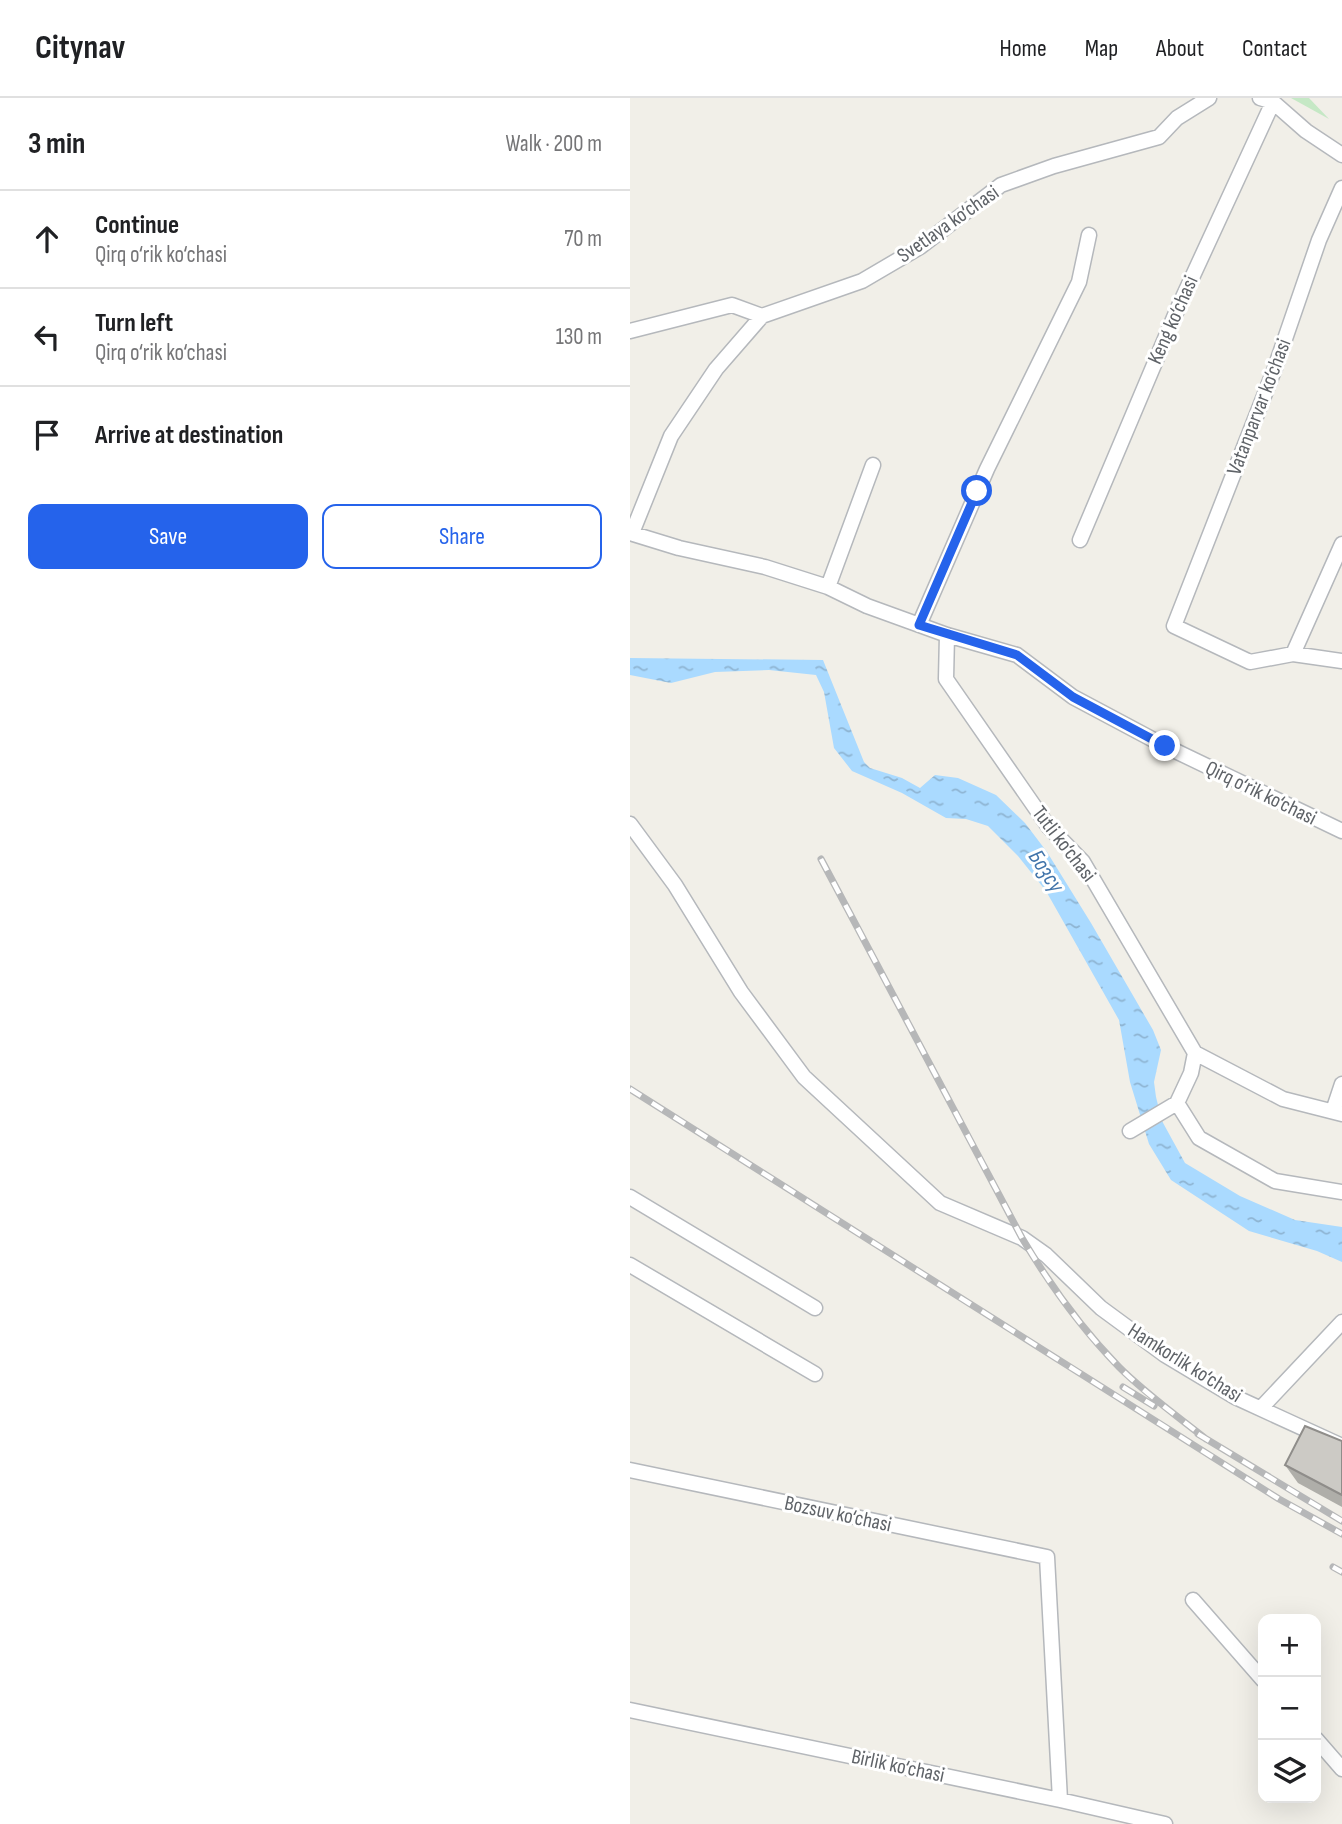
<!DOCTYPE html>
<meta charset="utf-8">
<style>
:root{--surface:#fff;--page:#f6f6f6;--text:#202124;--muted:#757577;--line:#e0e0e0;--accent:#2563eb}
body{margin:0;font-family:"Sofia Sans Condensed",sans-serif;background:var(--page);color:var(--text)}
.controls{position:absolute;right:21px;bottom:21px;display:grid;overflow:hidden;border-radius:14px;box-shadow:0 7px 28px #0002}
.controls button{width:63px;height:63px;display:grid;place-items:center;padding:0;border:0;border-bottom:2px solid var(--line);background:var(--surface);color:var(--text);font:35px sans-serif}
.stop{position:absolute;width:21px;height:21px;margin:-16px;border:5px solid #2563eb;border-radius:50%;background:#fff}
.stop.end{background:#2563eb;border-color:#fff;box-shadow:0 2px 7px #0008}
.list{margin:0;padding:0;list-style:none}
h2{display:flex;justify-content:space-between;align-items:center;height:91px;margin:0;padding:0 28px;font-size:30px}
h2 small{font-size:23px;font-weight:400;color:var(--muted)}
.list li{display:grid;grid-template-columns:46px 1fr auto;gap:21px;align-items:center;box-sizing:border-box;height:98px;padding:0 28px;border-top:2px solid var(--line)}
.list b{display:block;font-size:26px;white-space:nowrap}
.list p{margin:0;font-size:23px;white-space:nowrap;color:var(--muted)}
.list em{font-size:23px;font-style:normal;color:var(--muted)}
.actions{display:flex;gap:14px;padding:21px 28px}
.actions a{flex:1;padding:16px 0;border:2px solid var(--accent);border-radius:14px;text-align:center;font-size:24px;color:var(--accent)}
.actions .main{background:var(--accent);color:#fff}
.icon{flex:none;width:38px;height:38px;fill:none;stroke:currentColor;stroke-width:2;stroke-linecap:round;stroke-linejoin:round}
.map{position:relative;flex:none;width:712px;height:1726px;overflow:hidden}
header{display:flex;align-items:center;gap:42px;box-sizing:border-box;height:98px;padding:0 35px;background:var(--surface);border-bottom:2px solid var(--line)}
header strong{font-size:33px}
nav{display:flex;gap:38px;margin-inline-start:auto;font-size:24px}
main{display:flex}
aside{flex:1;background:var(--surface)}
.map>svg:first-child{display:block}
.green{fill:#c5e8c5}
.water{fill:url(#water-ripples)}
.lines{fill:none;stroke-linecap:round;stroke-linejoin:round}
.minor-casing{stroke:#b5b8bc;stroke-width:17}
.minor{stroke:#fff;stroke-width:14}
.rail-casing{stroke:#b6b7b8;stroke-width:7}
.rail{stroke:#fff;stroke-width:4.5;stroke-dasharray:13;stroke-linecap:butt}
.wall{fill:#afaea9}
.building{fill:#cccac5;stroke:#8f8d8a;stroke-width:2}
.route{stroke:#2563eb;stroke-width:9}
.labels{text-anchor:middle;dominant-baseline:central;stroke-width:6;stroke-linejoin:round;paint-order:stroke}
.street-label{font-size:21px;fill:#5f6368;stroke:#fff}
.water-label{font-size:23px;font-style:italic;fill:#4174aa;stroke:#fff}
</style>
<header>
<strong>Citynav</strong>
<nav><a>Home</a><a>Map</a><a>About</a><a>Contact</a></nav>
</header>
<main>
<aside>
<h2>3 min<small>Walk · 200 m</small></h2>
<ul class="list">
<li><svg class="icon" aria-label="ahead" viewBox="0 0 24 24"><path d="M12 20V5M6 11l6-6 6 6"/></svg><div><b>Continue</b><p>Qirq o‘rik ko‘chasi</p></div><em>70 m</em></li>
<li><svg class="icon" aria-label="left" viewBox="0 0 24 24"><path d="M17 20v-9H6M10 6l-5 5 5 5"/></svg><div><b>Turn left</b><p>Qirq o‘rik ko‘chasi</p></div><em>130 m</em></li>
<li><svg class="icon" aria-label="arrive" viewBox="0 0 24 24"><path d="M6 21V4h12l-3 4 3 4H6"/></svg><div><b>Arrive at destination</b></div></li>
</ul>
<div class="actions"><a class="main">Save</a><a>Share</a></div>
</aside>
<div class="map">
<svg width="712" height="1726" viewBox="0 0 712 1726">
<defs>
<pattern id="water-ripples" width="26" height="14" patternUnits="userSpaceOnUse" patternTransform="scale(1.75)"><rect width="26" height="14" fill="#aadaff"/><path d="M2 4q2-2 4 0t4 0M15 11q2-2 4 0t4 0" fill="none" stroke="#8eb4d2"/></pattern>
</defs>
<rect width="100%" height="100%" fill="#f1efe8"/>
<path class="green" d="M661,0H679L699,21Z"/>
<path class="water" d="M0,560L193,562L234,664L240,670L272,680L290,690L305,677L328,680L366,697L395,725L417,754L461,825L523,932L531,952L524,984L526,999L532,1023L555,1065L610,1098L665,1122L712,1129V1164L687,1153L619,1133L541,1082L519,1046L500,984L489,922L416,793L388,758L358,728L336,721L316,720L272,695L222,673L204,650L194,594L186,577L139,572L85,574L41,585L0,577Z"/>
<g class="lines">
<defs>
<path id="minor" d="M630,0L643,4L676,33L712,57
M712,90L689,142L645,270L544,528L620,564L663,556L712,563
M0,233L102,207L132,218L232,183L290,149L371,87L424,68L529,39L547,20L579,0
M0,435L49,450L135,469L198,489L237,508L317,537L387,557L443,599L535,648L712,733
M2,435L41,338L86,271L132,218
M450,442L548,210L643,4
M198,489L243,367
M289,527L357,371L449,184L459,137
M317,537L316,581L418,728L453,764L565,955L561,975L547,1005L569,1040L645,1083L712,1094
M663,556L712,446
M0,726L45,787L111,894L174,979L310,1105L392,1140L416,1157L471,1210L535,1257L605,1299L712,1348
M565,955L653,1001L712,1016
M703,1013L712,986
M500,1033L547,1005
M0,1099L185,1210
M0,1167L185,1276
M631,1310L712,1224
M0,1372L417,1459L430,1702
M563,1502L633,1582
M0,1612L430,1702L535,1726
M686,1641L712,1671"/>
</defs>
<use href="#minor" class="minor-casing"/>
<use href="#minor" class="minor"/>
<defs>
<path id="rail" d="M191,761L392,1140C420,1187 451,1230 489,1269C515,1295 547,1318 576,1341
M0,991L649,1401L712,1436
M493,1289L524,1308
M568,1336L712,1423
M703,1469L712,1474"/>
</defs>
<use href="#rail" class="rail-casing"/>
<use href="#rail" class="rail"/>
</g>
<path class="wall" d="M712,1343V1409L668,1385L655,1367Z"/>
<path class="building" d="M675,1328L712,1343V1397L655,1367Z"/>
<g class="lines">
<path class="route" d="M347,393L289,527L387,557L443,599L535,648"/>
</g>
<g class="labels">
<g class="street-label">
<text transform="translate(318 126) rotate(-35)">Svetlaya ko‘chasi</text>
<text transform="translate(543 222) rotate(-66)">Keng ko‘chasi</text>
<text transform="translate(629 309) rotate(-69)">Vatanparvar ko‘chasi</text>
<text transform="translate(631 695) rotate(26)">Qirq o‘rik ko‘chasi</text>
<text transform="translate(434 746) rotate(52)">Tutli ko‘chasi</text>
<text transform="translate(555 1265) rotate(32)">Hamkorlik ko‘chasi</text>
<text transform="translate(208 1416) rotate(12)">Bozsuv ko‘chasi</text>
<text transform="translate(268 1668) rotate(12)">Birlik ko‘chasi</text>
</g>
<g class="water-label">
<text transform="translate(416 773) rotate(57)">Бозсу</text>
</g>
</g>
</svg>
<div class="controls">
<button>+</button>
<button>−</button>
<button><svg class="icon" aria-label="layers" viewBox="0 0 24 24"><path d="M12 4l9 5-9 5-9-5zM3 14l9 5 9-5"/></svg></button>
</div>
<div class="stop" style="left:347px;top:393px"></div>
<div class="stop end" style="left:535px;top:648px"></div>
</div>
</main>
